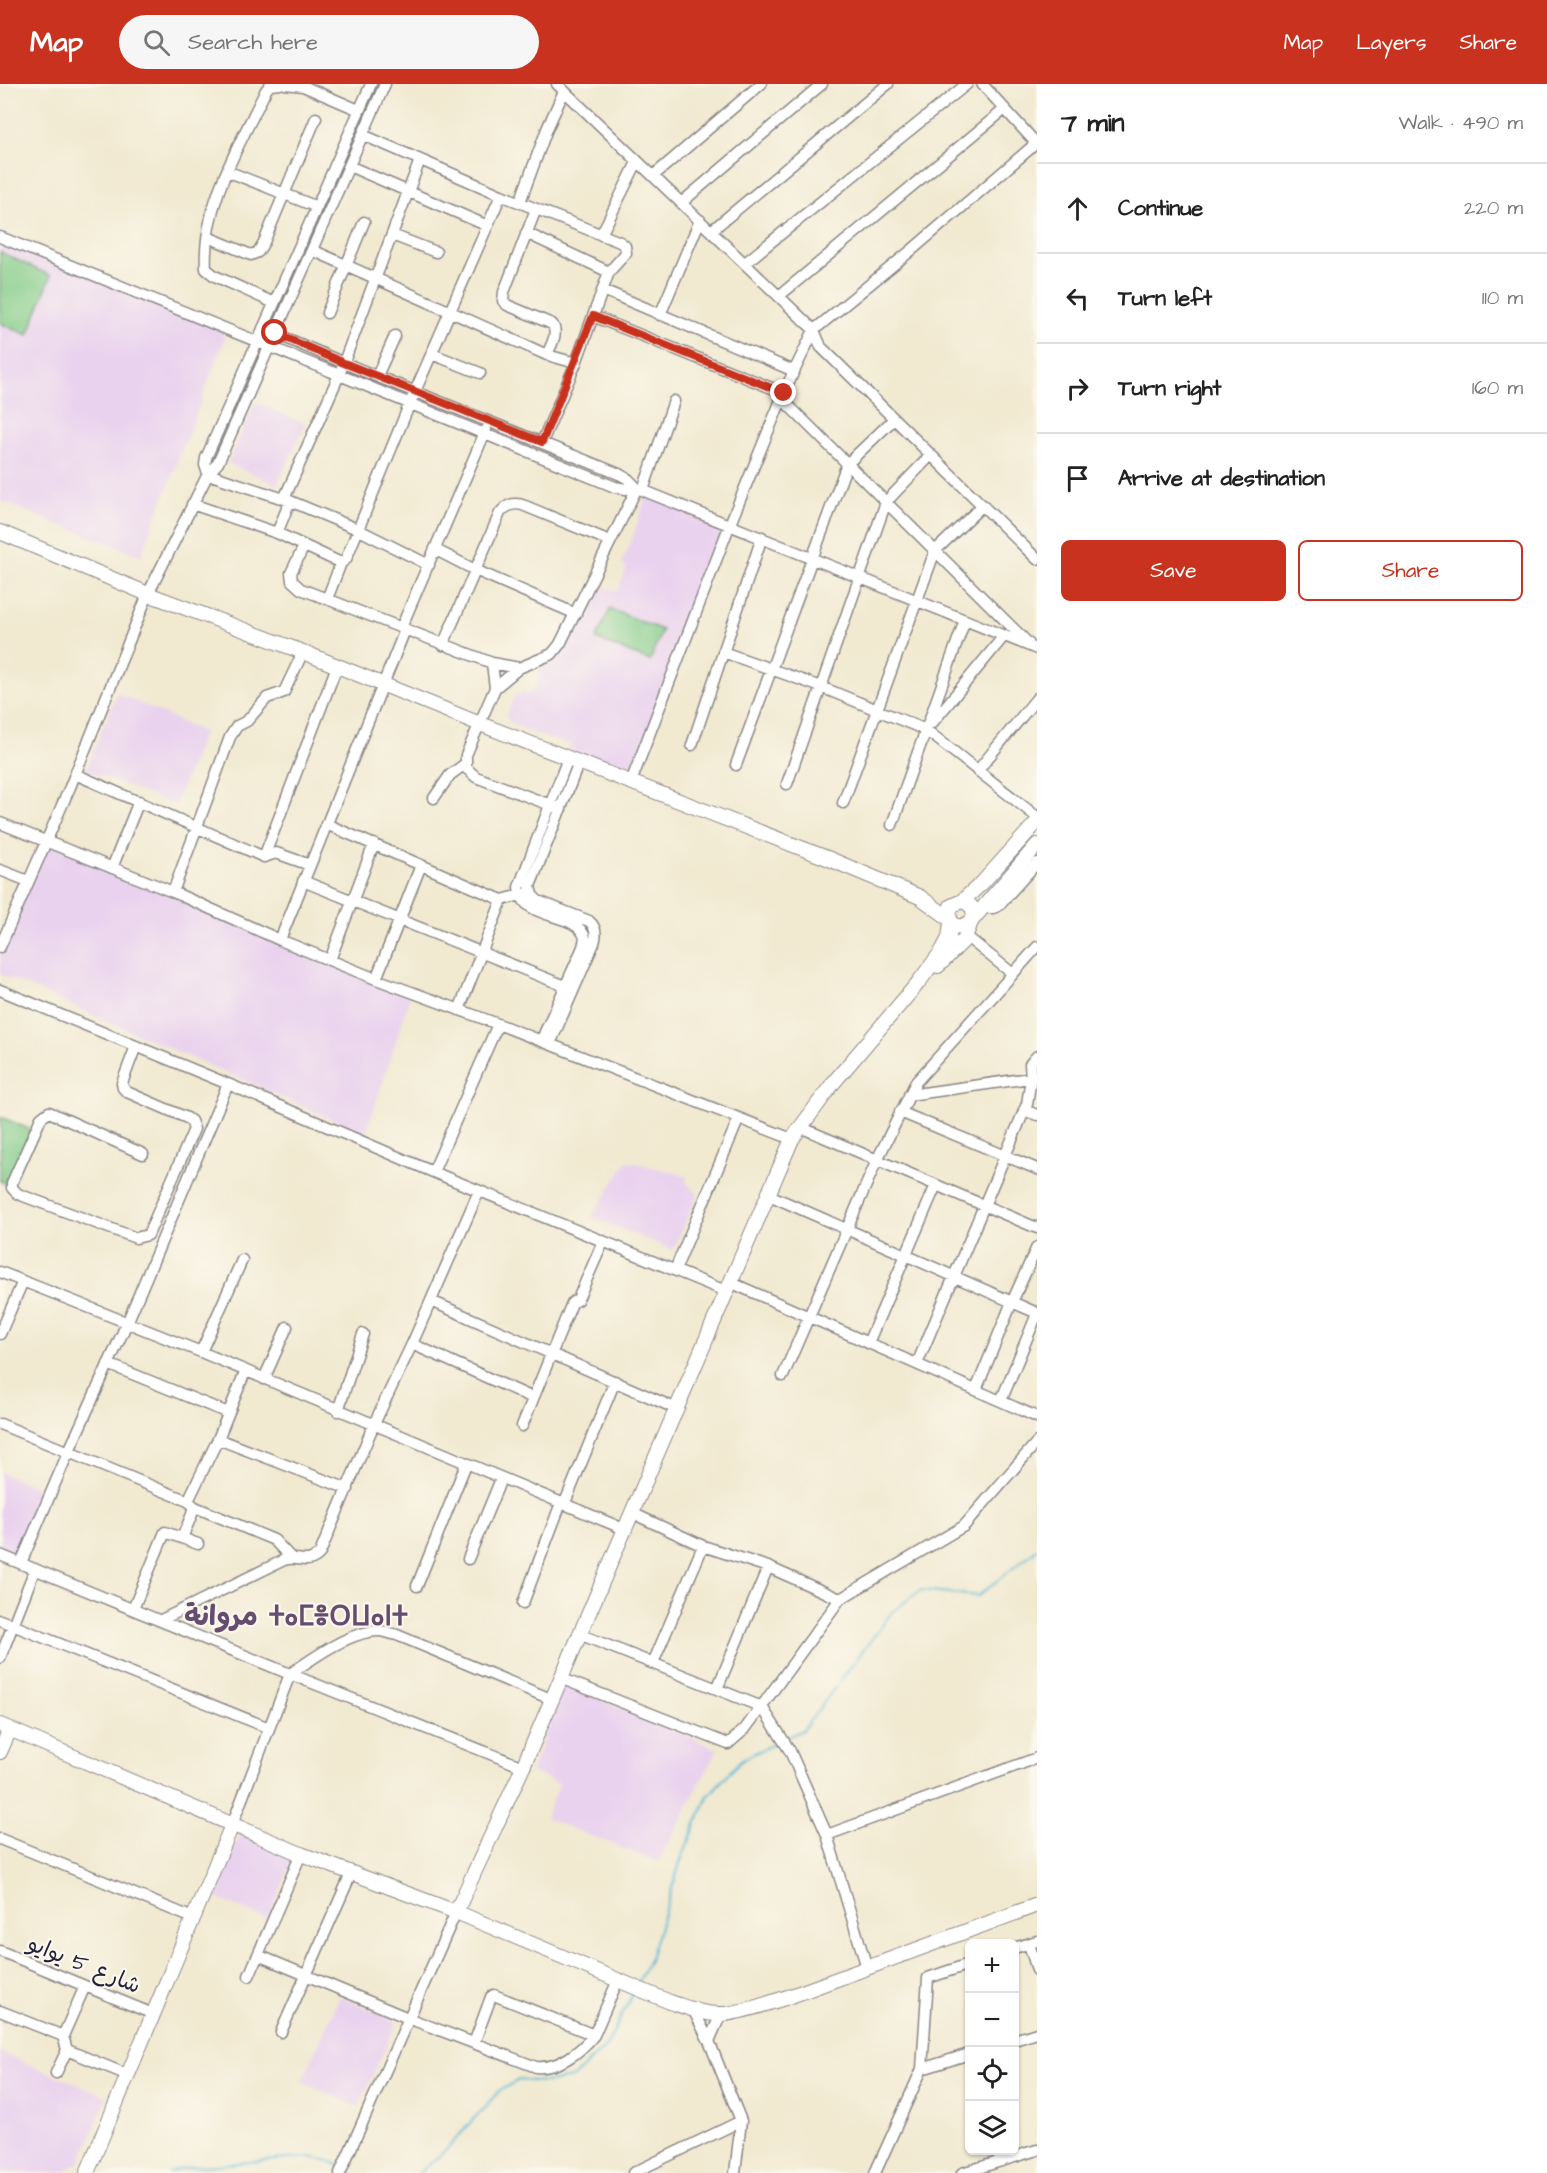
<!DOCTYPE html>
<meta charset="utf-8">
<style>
:root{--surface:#fff;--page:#f6f6f6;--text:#222;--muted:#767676;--line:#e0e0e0;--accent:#c8321e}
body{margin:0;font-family:"Architects Daughter","Playpen Sans Arabic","Noto Sans Tifinagh",sans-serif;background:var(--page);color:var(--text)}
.controls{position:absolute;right:18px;bottom:18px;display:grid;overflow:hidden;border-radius:9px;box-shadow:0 2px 4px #0004}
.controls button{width:54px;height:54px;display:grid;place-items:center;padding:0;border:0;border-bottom:2px solid var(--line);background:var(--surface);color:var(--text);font:30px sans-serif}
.stop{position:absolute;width:18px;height:18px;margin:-14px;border:4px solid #c8321e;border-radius:50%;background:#fff}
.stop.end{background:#c8321e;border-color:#fff;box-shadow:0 2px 6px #0008}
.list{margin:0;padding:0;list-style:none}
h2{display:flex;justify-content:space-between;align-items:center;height:78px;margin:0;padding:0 24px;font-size:26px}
h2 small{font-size:20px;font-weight:400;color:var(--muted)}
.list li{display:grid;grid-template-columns:39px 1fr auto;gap:18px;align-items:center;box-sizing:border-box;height:90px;padding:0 24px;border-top:2px solid var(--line)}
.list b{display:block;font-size:22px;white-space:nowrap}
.list em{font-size:20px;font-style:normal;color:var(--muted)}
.actions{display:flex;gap:12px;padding:18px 24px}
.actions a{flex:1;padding:14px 0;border:2px solid var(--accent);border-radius:9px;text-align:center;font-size:21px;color:var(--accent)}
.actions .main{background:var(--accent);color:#fff}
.icon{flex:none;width:33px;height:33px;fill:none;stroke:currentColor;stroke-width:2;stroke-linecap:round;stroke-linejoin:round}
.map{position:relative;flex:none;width:1037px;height:2089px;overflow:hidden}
header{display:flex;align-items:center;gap:36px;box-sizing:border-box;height:84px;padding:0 30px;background:var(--accent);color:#fff}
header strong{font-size:28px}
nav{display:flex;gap:33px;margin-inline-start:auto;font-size:21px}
.search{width:420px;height:54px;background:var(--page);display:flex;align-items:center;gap:15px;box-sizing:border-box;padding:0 21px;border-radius:33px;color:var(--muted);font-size:22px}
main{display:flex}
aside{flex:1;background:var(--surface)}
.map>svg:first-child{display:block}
.built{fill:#e9d2ee}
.green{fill:#82cb88;stroke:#527662;stroke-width:1.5}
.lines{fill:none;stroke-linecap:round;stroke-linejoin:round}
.stream{stroke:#58b8d6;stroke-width:2}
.minor-casing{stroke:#8a8686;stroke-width:13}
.major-casing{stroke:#8a8686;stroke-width:16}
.minor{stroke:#fff;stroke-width:10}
.major{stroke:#fff;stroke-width:14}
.route{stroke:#c8321e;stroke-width:8}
.labels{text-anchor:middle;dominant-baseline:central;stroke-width:4.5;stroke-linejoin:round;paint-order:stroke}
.street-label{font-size:22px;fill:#22223b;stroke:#fbf7ec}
.district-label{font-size:28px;font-weight:bold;fill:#664d70;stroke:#fbf7ec}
</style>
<header>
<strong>Map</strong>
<div class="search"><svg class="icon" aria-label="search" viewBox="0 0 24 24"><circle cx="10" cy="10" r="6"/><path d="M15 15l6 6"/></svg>Search here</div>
<nav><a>Map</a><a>Layers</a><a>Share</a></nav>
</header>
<main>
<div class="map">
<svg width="1037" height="2089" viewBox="0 0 1037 2089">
<rect width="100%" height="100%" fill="#fbf7ec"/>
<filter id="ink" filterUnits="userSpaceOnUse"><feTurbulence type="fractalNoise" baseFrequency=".0167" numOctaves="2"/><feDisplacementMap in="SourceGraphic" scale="12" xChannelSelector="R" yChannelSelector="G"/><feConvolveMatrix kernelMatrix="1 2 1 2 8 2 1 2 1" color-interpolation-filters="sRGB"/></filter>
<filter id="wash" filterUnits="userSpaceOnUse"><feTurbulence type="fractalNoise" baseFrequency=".008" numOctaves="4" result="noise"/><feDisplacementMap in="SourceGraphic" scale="24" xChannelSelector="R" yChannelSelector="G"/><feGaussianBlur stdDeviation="1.35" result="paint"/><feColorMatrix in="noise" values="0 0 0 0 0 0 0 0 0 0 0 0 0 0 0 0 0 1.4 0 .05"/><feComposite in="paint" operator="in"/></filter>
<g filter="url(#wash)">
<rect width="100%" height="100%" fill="#f1e9d0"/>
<path class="built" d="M0,155L219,242L225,254L141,472L0,417Z
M255,318L305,340L277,401L228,379Z
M647,411L726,446L632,686L572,671L570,660L546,654L522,644L511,639L506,633L514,614L522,608L530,609L536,603L540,584L557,574L570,552L578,544L596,501L618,507L627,483L621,479L629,463Z
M117,609L204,648L175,721L86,686Z
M46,758L410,913L366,1050L0,890V863Z
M627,1077L684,1091L687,1093L686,1098L698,1110L673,1166L592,1133Z
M0,1388L43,1406L16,1470L0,1464Z
M564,1600L718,1665L658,1778L545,1734L560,1700L531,1688Z
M241,1749L295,1770L268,1836L214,1813Z
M340,1912L397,1938L358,2023L302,1997Z
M0,1968L107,2013L81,2077L61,2089H0Z"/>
<path class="green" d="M0,168L51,192L28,251L0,239Z
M610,525L662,546L650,577L596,555Z
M1,1033L31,1046L8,1101L0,1097Z"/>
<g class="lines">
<path class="stream" d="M787,1653L803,1646L892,1528L921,1506L978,1512L1037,1465
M638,1898L650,1874L681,1776L708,1712L741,1676L779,1657
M345,2085L352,2089
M169,2089L192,2083L309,2073L330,2077L340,2082
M419,2089L447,2065L500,2006L519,1996L547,1998L572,1994L607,1961L633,1909"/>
</g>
</g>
<g filter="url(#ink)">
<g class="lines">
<defs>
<path id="minor" d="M285,0L303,2L359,26
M557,0L814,246L821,263L1037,475
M363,51L501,111L620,158L625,162L626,169L609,188L576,279L542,358
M349,82L488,142
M227,87L317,123
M653,92L761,0
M520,118L547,45L564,7
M681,119L822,0
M536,125L504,208L503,217L507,221L552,240C559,249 551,261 547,271
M711,147L888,0
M526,149L609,188
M392,151L436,168
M601,151L637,78
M0,153L615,403L626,405L634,402
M208,153L251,171L258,168L264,158L316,34
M312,166L547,271L576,279
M745,179L967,0
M603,206L794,287
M779,212L1005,25
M274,219L215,192L206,185C202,121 239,62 266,6L270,1L280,0
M327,229L364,138
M660,231L700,136
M593,232L784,309
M263,244L344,279L619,390L628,395L637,404L1037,565
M432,270L480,289
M377,292L395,252
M782,315L1029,560
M208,390L205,381L206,374L371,0
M208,390L290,417L357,445L429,481
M643,406L674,317
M284,415L339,291L420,76
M192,420L277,449L341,479L327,515L492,579L495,604L466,671V684L476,693L561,725
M277,449L290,417
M304,462L291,489L292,497L301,505L327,515
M436,466L475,486L576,530
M341,479L346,475L410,319L501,111
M401,544L486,346
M443,561L500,429C507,420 515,418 525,422L610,457
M723,568L821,603L926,646L1037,733
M492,579L519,584
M495,604L519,584L552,570L560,560L637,404
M932,639L1004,552
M692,661L762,453
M736,681L847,380L894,335
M978,686L1037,614
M75,690L264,773L276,769L310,781
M631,698L730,440L786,304L814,246L913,165L1033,62L1035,58L982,0
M787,700L886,418L931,371
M434,714L450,691L465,680
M843,719L935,467L983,421
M0,739L173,808L280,856L376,895L498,940L792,1055
M326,740L502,816L525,810
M892,741L965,536
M264,773L337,582
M112,784L139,717
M0,786L28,797
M303,797L565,902
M173,808L230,653L237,642L247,637L267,614L284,608L303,568
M984,824H993L998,822L1037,779
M967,853L1013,890
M280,856L405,546
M0,863L70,703L148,510L208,390L218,379L385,0
M330,876L374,760
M376,895L421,781
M0,906L228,1000L433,1088L728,1208
M459,926L502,816
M541,957L583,863L585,854C578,826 522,839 519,803L568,674
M550,960L594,859C597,850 596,843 589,837L538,817L532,811L530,802L579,678
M136,962L122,999L123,1004L127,1008L187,1034L191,1037L194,1045L148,1151L136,1154L18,1110L12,1104V1099L41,1034L49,1028L143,1070
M909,1011L1037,993
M1024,1026L1037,1031
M900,1028L1037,1085
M800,1043L1037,1144
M433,1088L498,940
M769,1111L1037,1229
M675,1186L739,1034
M0,1188L201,1268L624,1445
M732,1199L1037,1333
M431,1217L677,1325
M0,1250L23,1197
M868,1259L936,1101
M412,1260L533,1314
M201,1268L242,1176
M108,1280L228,1329
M917,1280L1027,1020L1031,994L1030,980L1037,972
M783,1292L877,1076L916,998L1037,863
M264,1295L287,1243
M976,1306L1012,1218L1037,1163
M1001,1317L1037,1230
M338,1327L363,1250
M0,1340L188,1417L195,1423L274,1456L291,1474
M522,1342L572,1219L578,1215L603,1158
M218,1355L348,1405
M188,1417L218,1355L245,1288
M564,1421L615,1297
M632,1429L703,1462L768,1483L840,1515
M182,1454L195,1423
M0,1471L290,1590L523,1683
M468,1475L501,1395
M21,1479L68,1369L127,1239L228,1000
M417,1502L466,1380
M523,1519L561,1419
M133,1525L165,1448L198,1460
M0,1536L269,1644
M161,1536L284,1476C299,1471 307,1483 320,1469L374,1340L412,1260L479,1107
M579,1550L762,1623L790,1667L827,1751L867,1884
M0,1574L35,1485
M653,1579L703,1462
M560,1594L728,1660L745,1645L840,1515L964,1442L1037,1358
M717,1605L768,1483
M232,1741L290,1590C313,1574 350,1547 379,1547C385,1547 391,1550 397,1551L551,1615
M827,1751L1037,1674
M0,1755L193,1834
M1029,1860L1037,1886
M1014,1864L1037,1857
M0,1867L153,1930
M258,1871L408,1934L536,1983C559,1985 580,1968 594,1951
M249,1892L301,1770
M0,1927L63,1952
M281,1948L351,1790
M1014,1956L1037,1949
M709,1957L721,1930
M474,1959L491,1913L494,1911L594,1951L618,1896
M67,1966L128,1991
M922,1985L969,1970
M56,1989L67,1966L63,1952L85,1902
M340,2089L456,1828
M633,2089L741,2037L709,1957L693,1925
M735,2089L741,2037
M875,2089L922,1985L928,1894L969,1880
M962,2089L1037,2066"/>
<path id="major" d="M0,448L148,510L303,568L480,640L827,774L920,813L949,834
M962,817C972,820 976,827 972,837L961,843L954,841L949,834L951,822L962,817L982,799L1037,738
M973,835L1037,761
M938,882L964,856L971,838
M0,1641L301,1770L456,1828L670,1918C686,1923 704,1931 721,1930C738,1930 773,1918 791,1912L1037,1821
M0,1668L10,1645
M456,1828L523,1683L792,1055L834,998L918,899L942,867L949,854L951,838
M87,2089L232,1741"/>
</defs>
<use href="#minor" class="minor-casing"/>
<use href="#major" class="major-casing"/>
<use href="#minor" class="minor"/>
<use href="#major" class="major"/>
</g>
</g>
<g class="lines" filter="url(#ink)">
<path class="route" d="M275,249L344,279L542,358L593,232L784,309"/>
</g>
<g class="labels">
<g class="street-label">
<text transform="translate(84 1881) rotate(22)">شارع 5 يوايو</text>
</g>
<g class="district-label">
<text x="296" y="1532">مروانة ⵜⴰⵎⴻⵔⵡⴰⵏⵜ</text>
</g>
</g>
</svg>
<div class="controls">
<button>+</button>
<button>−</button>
<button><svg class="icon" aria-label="locate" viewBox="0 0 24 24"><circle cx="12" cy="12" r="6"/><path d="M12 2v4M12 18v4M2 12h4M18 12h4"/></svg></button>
<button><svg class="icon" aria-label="layers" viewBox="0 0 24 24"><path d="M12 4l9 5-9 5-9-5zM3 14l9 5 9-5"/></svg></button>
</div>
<div class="stop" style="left:275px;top:249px"></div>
<div class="stop end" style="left:784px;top:309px"></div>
</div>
<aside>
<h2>7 min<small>Walk · 490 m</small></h2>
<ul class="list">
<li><svg class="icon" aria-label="ahead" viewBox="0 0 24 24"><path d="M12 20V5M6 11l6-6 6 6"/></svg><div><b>Continue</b></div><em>220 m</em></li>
<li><svg class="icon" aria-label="left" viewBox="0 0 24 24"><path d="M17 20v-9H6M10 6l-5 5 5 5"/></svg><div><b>Turn left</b></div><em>110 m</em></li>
<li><svg class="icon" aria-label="right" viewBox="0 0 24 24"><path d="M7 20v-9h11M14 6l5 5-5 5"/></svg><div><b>Turn right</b></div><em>160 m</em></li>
<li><svg class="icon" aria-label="arrive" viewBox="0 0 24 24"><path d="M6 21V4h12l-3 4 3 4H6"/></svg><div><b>Arrive at destination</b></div></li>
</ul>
<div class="actions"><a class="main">Save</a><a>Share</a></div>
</aside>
</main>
